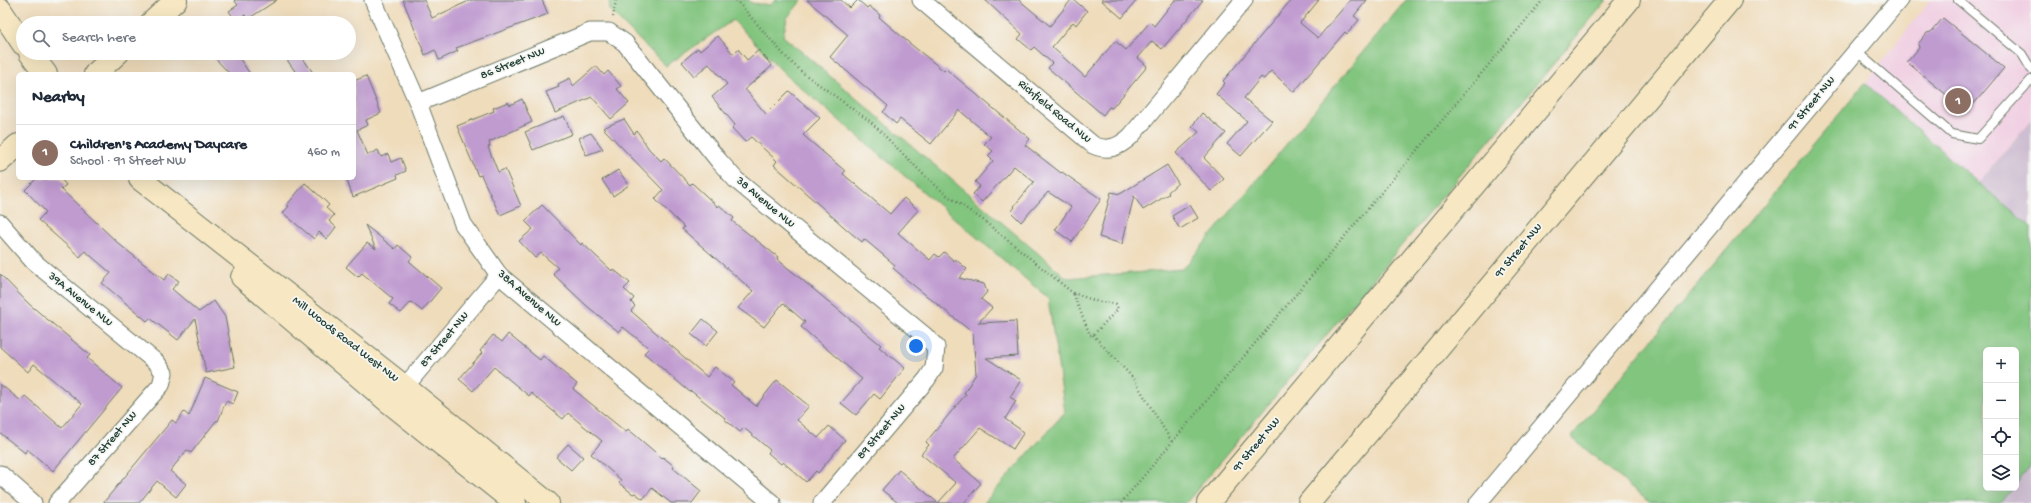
<!DOCTYPE html>
<meta charset="utf-8">
<style>
:root{--surface:#fff;--page:#f2f2f3;--text:#1f2937;--muted:#747a83;--line:#e0e1e3;--accent:#b45309}
body{margin:0;font-family:"Gochi Hand",sans-serif;background:var(--page);color:var(--text)}
.controls{position:absolute;right:12px;bottom:12px;display:grid;overflow:hidden;border-radius:6px;box-shadow:0 4px 16px #0002}
.controls button{width:36px;height:36px;display:grid;place-items:center;padding:0;border:0;border-bottom:1px solid var(--line);background:var(--surface);color:var(--text);font:20px sans-serif}
.you{position:absolute;left:916px;top:346px;width:14px;height:14px;margin:-10px;border:3px solid #fff;border-radius:50%;background:#1a73e8;box-shadow:0 0 0 6px #1a73e833}
.badge{display:grid;place-items:center;width:26px;height:26px;border-radius:50%;background:var(--accent);color:#fff;font-size:13px;font-weight:700}
.pin{position:absolute;translate:-50% -50%;border:2px solid #fff;box-shadow:0 1px 4px #0006}
.list{margin:0;padding:0;list-style:none}
h2{display:flex;justify-content:space-between;align-items:center;height:52px;margin:0;padding:0 16px;font-size:17px}
h2 small{font-size:13px;font-weight:400;color:var(--muted)}
.list li{display:grid;grid-template-columns:26px 1fr auto;gap:12px;align-items:center;box-sizing:border-box;height:56px;padding:0 16px;border-top:1px solid var(--line)}
.list b{display:block;font-size:15px;white-space:nowrap}
.list p{margin:0;font-size:13px;white-space:nowrap;color:var(--muted)}
.list em{font-size:13px;font-style:normal;color:var(--muted)}
.icon{flex:none;width:22px;height:22px;fill:none;stroke:currentColor;stroke-width:2;stroke-linecap:round;stroke-linejoin:round}
.map{position:relative;flex:none;width:2031px;height:503px;overflow:hidden}
.search{position:absolute;background:var(--surface);box-shadow:0 4px 16px #0002;left:16px;top:16px;width:340px;height:44px;display:flex;align-items:center;gap:10px;box-sizing:border-box;padding:0 14px;border-radius:22px;color:var(--muted);font-size:15px}
.panel{position:absolute;background:var(--surface);box-shadow:0 4px 16px #0002;left:16px;top:72px;width:340px;height:108px;border-radius:6px}
.map>svg:first-child{display:block}
.built{fill:#f1d0e3}
.industrial{fill:#cebed1}
.green{fill:#82c57f;stroke:#50815a}
.building{fill:#c09bd0}
.lines{fill:none;stroke-linecap:round;stroke-linejoin:round}
.lane-casing{stroke:#687563;stroke-width:10}
.street-casing{stroke:#687563;stroke-width:19}
.secondary-casing{stroke:#687563;stroke-width:24}
.path{stroke:#687563;stroke-width:2.5;stroke-dasharray:1 3;stroke-linecap:butt}
.lane{stroke:#fff;stroke-width:8}
.street{stroke:#fff;stroke-width:17}
.secondary{stroke:#f7e8c3;stroke-width:22}
.labels{text-anchor:middle;dominant-baseline:central;stroke-width:3.5;stroke-linejoin:round;paint-order:stroke}
.street-label{font-size:12px;fill:#1f3d34;stroke:#f6f6f2}
</style>
<div class="map">
<svg width="2031" height="503" viewBox="0 0 2031 503">
<rect width="100%" height="100%" fill="#f6f6f2"/>
<filter id="ink" filterUnits="userSpaceOnUse"><feTurbulence type="fractalNoise" baseFrequency=".025" numOctaves="2"/><feDisplacementMap in="SourceGraphic" scale="8" xChannelSelector="R" yChannelSelector="G"/><feConvolveMatrix kernelMatrix="1 2 1 2 8 2 1 2 1" color-interpolation-filters="sRGB"/></filter>
<filter id="wash" filterUnits="userSpaceOnUse"><feTurbulence type="fractalNoise" baseFrequency=".012" numOctaves="4" result="noise"/><feDisplacementMap in="SourceGraphic" scale="16" xChannelSelector="R" yChannelSelector="G"/><feGaussianBlur stdDeviation="0.9" result="paint"/><feColorMatrix in="noise" values="0 0 0 0 0 0 0 0 0 0 0 0 0 0 0 0 0 1.4 0 .05"/><feComposite in="paint" operator="in"/></filter>
<g filter="url(#wash)">
<rect width="100%" height="100%" fill="#efdcbb"/>
<path class="built" d="M1930,0H2031V120L1978,183L1865,83Z"/>
<path class="industrial" d="M2031,120V226L1978,183Z
M2031,466V503H2001L2013,488H2016V484Z"/>
<path class="green" d="M609,0H749L751,3L770,5L775,0H802L787,18L783,36L1067,278L1183,269L1406,0H1607L1186,503H984L1065,412L1048,298L786,75L733,20L666,66L610,11Z
M1865,83L1978,183L2031,226V466L2016,484V350H1986V488H2013L2001,503H1650L1571,437Z"/>
<g id="blocks">
<path class="building" d="M234,0H277L248,19L245,15L236,21L229,11L238,5Z
M403,0H424L432,18L471,0H542L548,14L456,48L458,51L439,60L435,50L425,55Z
M807,0H841L850,8L858,0L867,8L869,6L880,15L879,17L908,42L944,71L946,69L1030,139L1025,145L1061,173L1062,172L1101,199L1072,242L1055,230L1071,207L1048,192L1021,222L1011,212L1015,207L1014,206L1034,182L1014,166L982,202L973,194L980,186L975,182L993,161L988,156L993,151L984,144L991,137L959,110L931,144L900,119L896,124L883,112L888,106L830,57L848,35Z
M985,0H1019L1050,26L1071,0H1074L1087,11L1076,25L1073,22L1052,47L1085,77L1115,41L1126,50L1150,22L1154,26L1175,0H1203L1162,49L1152,41L1138,58L1147,66L1146,68L1112,108L1109,107L1103,115L1048,68L1052,63L1034,47L1031,50L1018,39L1022,34Z
M1101,0H1137L1122,18Z
M1291,0H1319L1300,23L1318,38L1350,0H1367L1354,16L1359,20L1347,34L1345,32L1294,92L1271,71L1264,79L1261,77L1244,98L1272,121L1241,156L1227,144L1247,121L1216,94L1225,83L1223,81Z
M1943,18L2004,68L1967,112L1907,62L1919,48L1918,44L1927,33L1931,32Z
M718,36L733,54L738,49L747,60L759,50L772,66L745,89L766,114L789,91L820,118L803,135L845,171L843,174L890,214L904,198L918,210L898,233L930,260L935,254L939,257L944,252L954,261L955,259L967,269L959,278L984,284L987,292L981,299L992,308L978,323L1016,321L1018,356L986,358L1021,380L1010,397L1016,401L1005,419L1024,432L1013,449L980,428L953,459L981,483L964,503H898L882,490L899,470L938,503L956,483L921,454L929,445L926,442L966,394L964,393L976,374L973,333L907,280L893,268L895,265L864,239L862,242L851,233L774,165L777,161L751,137L745,142L732,128L735,125L712,97L727,84L709,64L694,76L682,62L698,48L700,51Z
M210,53H236L250,74H230Z
M282,53H299L314,74H297Z
M596,66L604,75L608,71L621,86L617,89L629,103L611,119L592,97L555,113L546,92L559,87L558,84L570,78L573,86Z
M366,76L381,113L366,120L368,125L357,130L368,155L378,150L381,157L388,154L391,162L401,158L406,171L397,175L398,178L353,197L346,178H354V81Z
M522,99L532,122L489,142L490,146L488,147L498,172L505,169L521,206L500,215L481,175L478,176L457,126L494,111L493,108L508,102L510,105Z
M1202,113L1226,133L1204,158L1224,179L1211,191L1176,153L1199,132L1192,126Z
M564,116L572,134L533,150L525,132Z
M624,119L634,134L637,131L649,149L661,161L664,158L690,185L692,183L718,207L719,205L734,218L732,221L778,257L777,259L881,345L879,347L905,368L880,399L874,394L856,415L841,403L862,379L801,327L805,322L783,303L764,327L738,308L753,291L682,229L684,227L655,199L663,190L603,128Z
M591,133L603,149L586,155L579,138Z
M1167,165L1178,183L1168,192L1169,194L1143,210L1134,196L1122,244L1099,237L1111,192L1120,194Z
M618,170L629,185L613,196L602,180Z
M37,178H60L66,185L61,189L119,244L164,280L169,274L179,281L172,289L199,312L214,301L225,317L235,367L206,373L195,319L178,340L150,318L147,321L102,283L111,273L85,251L80,257L38,220L46,212L25,190Z
M305,183L322,198L329,205L326,208L334,215L329,221L336,227L327,239L319,232L314,239L283,213L289,206L287,205Z
M542,205L581,245L582,243L612,271L613,269L630,283L624,289L634,298L631,302L635,306L631,311L707,377L715,367L734,382L731,385L756,406L777,380L809,406L797,420L818,438L829,426L845,440L818,473L816,471L806,482L783,462L781,464L768,453L770,450L744,428L740,432L724,419L725,418L691,391L690,392L644,353L649,348L623,327L619,332L587,306L553,274L558,268L541,253L535,258L519,241L533,229L525,221Z
M1190,205L1198,218L1180,229L1172,216Z
M365,225L395,249L398,245L412,257L409,261L441,288L422,311L411,302L401,313L389,304L393,299L362,273L358,277L346,267L367,243L376,249Z
M0,274L29,304L90,355L87,358L122,388L53,471L27,449L25,453L0,433V384L21,401L25,396L62,428L82,404L34,364L28,372L0,347Z
M703,319L718,331L706,346L691,334Z
M508,334L540,360L543,356L577,384L573,389L626,432L628,429L662,458L663,457L674,466L673,468L701,491L692,503H671L652,488L643,499L635,493L633,494L619,483L621,480L591,454L602,441L568,413L563,419L531,393L529,396L494,367L473,391L459,379L482,353L480,351L493,335L502,342Z
M205,378L238,392L233,404L226,401L218,421H216L191,453L187,450L170,471L186,484L176,497L157,481L139,503H103L172,420L176,423L184,412L189,416Z
M568,444L583,457L571,470L556,457Z"/>
</g>
</g>
<g filter="url(#ink)">
<use href="#blocks" fill-opacity="0" stroke="#687563" stroke-width="1"/>
<g class="lines">
<defs>
<path id="lane" d="M1958,0L2022,54L2031,69
M1856,51L1952,134L1978,139L2031,80"/>
<path id="street" d="M373,0L418,103L463,224L499,275L772,503
M921,0L1093,145C1108,152 1119,147 1131,136L1244,0
M418,103L590,32H609L625,43L719,161L736,180L924,335L936,347L934,368L927,379L822,503
M0,223L34,262L157,363L164,373L161,385L57,503
M397,396L499,275
M0,474L33,503
M1478,503L1899,0"/>
<path id="secondary" d="M0,9L23,44
M151,23L176,0
M30,53L46,74
M95,74L118,53
M0,161L18,145
M140,179L405,387L548,503
M242,277L390,403L515,503
M1208,503L1629,0
M1309,503L1730,0"/>
</defs>
<use href="#lane" class="lane-casing"/>
<use href="#street" class="street-casing"/>
<use href="#secondary" class="secondary-casing"/>
<path class="path" d="M736,0L785,56L803,73L871,122L926,177L948,196L983,220L1073,293L1096,301L1116,304L1118,309L1093,335H1090L1073,293
M613,17L616,0
M1093,335L1133,378L1172,442
M1121,503L1543,0"/>
<use href="#lane" class="lane"/>
<use href="#street" class="street"/>
<use href="#secondary" class="secondary"/>
</g>
</g>
<g class="labels">
<g class="street-label">
<text transform="translate(513 64) rotate(-22)">86 Street NW</text>
<text transform="translate(1812 104) rotate(-50)">91 Street NW</text>
<text transform="translate(1054 112) rotate(40)">Richfield Road NW</text>
<text transform="translate(765 203) rotate(40)">38 Avenue NW</text>
<text transform="translate(1519 251) rotate(-50)">91 Street NW</text>
<text transform="translate(529 299) rotate(41)">38A Avenue NW</text>
<text transform="translate(80 300) rotate(39)">39A Avenue NW</text>
<text transform="translate(345 340) rotate(38)">Mill Woods Road West NW</text>
<text transform="translate(445 340) rotate(-50)">87 Street NW</text>
<text transform="translate(882 432) rotate(-50)">89 Street NW</text>
<text transform="translate(113 439) rotate(-49)">87 Street NW</text>
<text transform="translate(1257 445) rotate(-50)">91 Street NW</text>
</g>
</g>
</svg>
<div class="controls">
<button>+</button>
<button>−</button>
<button><svg class="icon" aria-label="locate" viewBox="0 0 24 24"><circle cx="12" cy="12" r="6"/><path d="M12 2v4M12 18v4M2 12h4M18 12h4"/></svg></button>
<button><svg class="icon" aria-label="layers" viewBox="0 0 24 24"><path d="M12 4l9 5-9 5-9-5zM3 14l9 5 9-5"/></svg></button>
</div>
<div class="you"></div>
<div class="pin badge" style="left:1958px;top:101px;background:#8d6e63">1</div>
<div class="search"><svg class="icon" aria-label="search" viewBox="0 0 24 24"><circle cx="10" cy="10" r="6"/><path d="M15 15l6 6"/></svg>Search here</div>
<section class="panel">
<h2>Nearby<small></small></h2>
<ul class="list">
<li><span class="badge" style="background:#8d6e63">1</span><div><b>Children's Academy Daycare</b><p>School · 91 Street NW</p></div><em>460 m</em></li>
</ul>
</section>
</div>
